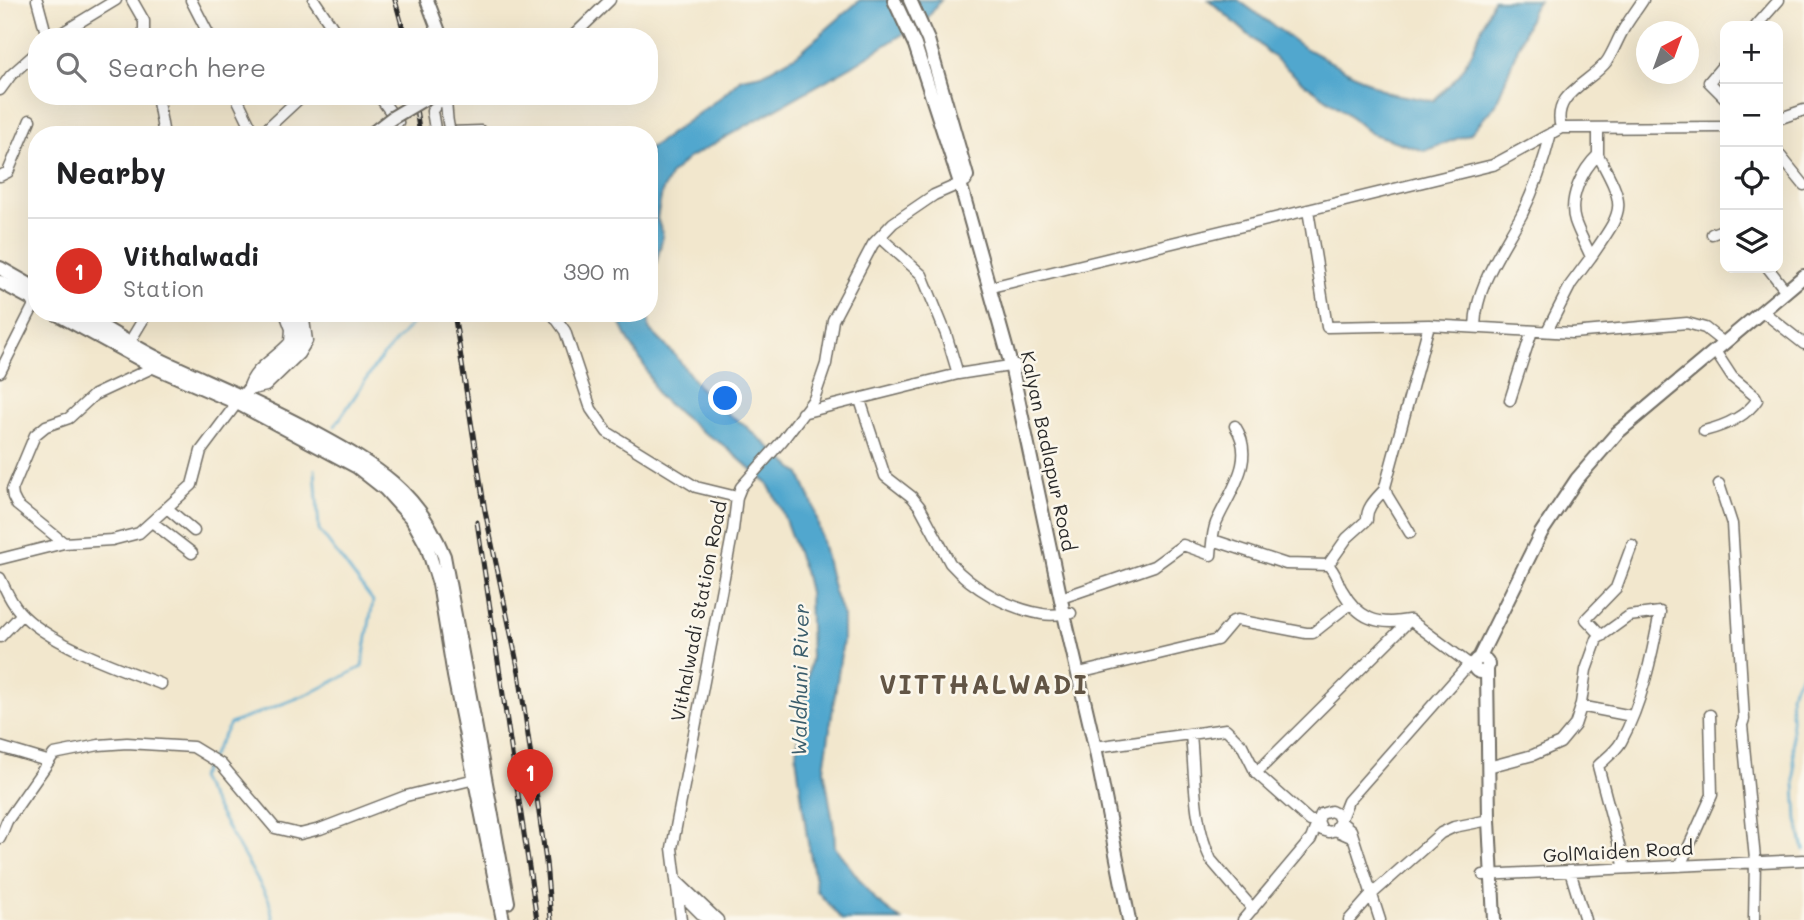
<!DOCTYPE html>
<meta charset="utf-8">
<style>
:root{--surface:#fff;--page:#f2f2f2;--text:#202124;--muted:#757577;--line:#e0e0e0;--accent:#d93025}
body{margin:0;font-family:Mali,sans-serif;background:var(--page);color:var(--text)}
.controls{position:absolute;right:21px;top:21px;display:grid;overflow:hidden;border-radius:14px;box-shadow:0 7px 28px #0002}
.controls button{width:63px;height:63px;display:grid;place-items:center;padding:0;border:0;border-bottom:2px solid var(--line);background:var(--surface);color:var(--text);font:35px sans-serif}
.compass{position:absolute;left:1636px;top:21px;width:63px;height:63px;border-radius:50%;background:var(--surface);box-shadow:0 7px 28px #0002;rotate:41deg}
.you{position:absolute;left:726px;top:399px;width:24px;height:24px;margin:-18px;border:5px solid #fff;border-radius:50%;background:#1a73e8;box-shadow:0 0 0 10px #1a73e833}
.badge{display:grid;place-items:center;width:46px;height:46px;border-radius:50%;background:var(--accent);color:#fff;font-size:23px;font-weight:700}
.pin{position:absolute;translate:-50% -58px;filter:drop-shadow(0 2px 4px #0008)}
.pin::after{content:'';position:absolute;top:37px;width:24px;height:21px;background:inherit;clip-path:polygon(0 0,100% 0,50% 100%)}
.list{margin:0;padding:0;list-style:none}
h2{display:flex;justify-content:space-between;align-items:center;height:91px;margin:0;padding:0 28px;font-size:30px}
h2 small{font-size:23px;font-weight:400;color:var(--muted)}
.list li{display:grid;grid-template-columns:46px 1fr auto;gap:21px;align-items:center;box-sizing:border-box;height:105px;padding:0 28px;border-top:2px solid var(--line)}
.list b{display:block;font-size:26px;white-space:nowrap}
.list p{margin:0;font-size:23px;white-space:nowrap;color:var(--muted)}
.list em{font-size:23px;font-style:normal;color:var(--muted)}
.icon{flex:none;width:38px;height:38px;fill:none;stroke:currentColor;stroke-width:2;stroke-linecap:round;stroke-linejoin:round}
.map{position:relative;flex:none;width:1804px;height:920px;overflow:hidden}
.search{position:absolute;background:var(--surface);box-shadow:0 7px 28px #0002;left:28px;top:28px;width:630px;height:77px;display:flex;align-items:center;gap:18px;box-sizing:border-box;padding:0 24px;border-radius:28px;color:var(--muted);font-size:26px}
.panel{position:absolute;background:var(--surface);box-shadow:0 7px 28px #0002;left:28px;top:126px;width:630px;height:196px;border-radius:28px}
.map>svg:first-child{display:block}
.water{fill:#51a7ce;stroke:#3e697c;stroke-width:2}
.lines{fill:none;stroke-linecap:round;stroke-linejoin:round}
.stream{stroke:#51a7ce;stroke-width:2.5}
.minor-casing{stroke:#716d64;stroke-width:13}
.major-casing{stroke:#716d64;stroke-width:16}
.minor{stroke:#fff;stroke-width:10}
.major{stroke:#fff;stroke-width:12}
.rail-casing{stroke:#2b2b2b;stroke-width:5}
.rail{stroke:#fbf7ec;stroke-width:2.5;stroke-dasharray:8;stroke-linecap:butt}
.major-bridge-casing{stroke:#716d64;stroke-width:16;stroke-linecap:butt}
.major-bridge{stroke:#fff;stroke-width:12}
.labels{text-anchor:middle;dominant-baseline:central;stroke-width:5;stroke-linejoin:round;paint-order:stroke}
.street-label{font-size:19px;fill:#2b2b2b;stroke:#fbf7ec}
.water-label{font-size:21px;font-style:italic;fill:#3a5d6c;stroke:#fbf7ec}
.district-label{font-size:26px;font-weight:bold;letter-spacing:2px;fill:#625545;stroke:#fbf7ec}
</style>
<div class="map">
<svg width="1804" height="920" viewBox="0 0 1804 920">
<rect width="100%" height="100%" fill="#fbf7ec"/>
<filter id="ink" filterUnits="userSpaceOnUse"><feTurbulence type="fractalNoise" baseFrequency=".0143" numOctaves="2"/><feDisplacementMap in="SourceGraphic" scale="14" xChannelSelector="R" yChannelSelector="G"/><feConvolveMatrix kernelMatrix="1 2 1 2 8 2 1 2 1" color-interpolation-filters="sRGB"/></filter>
<filter id="wash" filterUnits="userSpaceOnUse"><feTurbulence type="fractalNoise" baseFrequency=".00686" numOctaves="4" result="noise"/><feDisplacementMap in="SourceGraphic" scale="28" xChannelSelector="R" yChannelSelector="G"/><feGaussianBlur stdDeviation="1.57" result="paint"/><feColorMatrix in="noise" values="0 0 0 0 0 0 0 0 0 0 0 0 0 0 0 0 0 1.4 0 .05"/><feComposite in="paint" operator="in"/></filter>
<g filter="url(#wash)">
<rect width="100%" height="100%" fill="#f2e7cd"/>
<path class="water" d="M860,0H941L927,19L852,66L687,159L671,174L662,192L657,218L663,236L649,292V149L721,97L741,78L762,74L798,54Z
M1209,0H1238L1303,47L1388,93L1433,101L1459,75L1472,52L1493,0H1539L1533,9L1496,104L1470,134L1424,151L1370,133L1345,112L1301,81Z
M619,313H649V329L675,355L712,404L742,423L800,474L814,507L834,592L843,616V640L824,769L834,828L835,847L875,900L901,920H842L817,891L807,837L796,755L811,657L809,592L804,571L781,509L768,484L722,444L701,431L658,396L645,367L630,343L619,320Z"/>
<g class="lines">
<path class="stream" d="M335,426L377,363L421,313
M1804,669L1790,694L1797,820L1804,850
M273,920L269,900L199,778L230,724L313,692L362,667L373,601L319,530L315,469"/>
</g>
</g>
<g filter="url(#ink)">
<g class="lines">
<defs>
<path id="minor" d="M37,0L47,37
M132,0L144,21V37
M191,0L210,37
M314,0L339,37
M1756,26L1779,0
M55,37L116,0
M572,37L610,0
M1725,63L1709,82L1725,98
M0,90L11,75L37,52
M157,96L164,135
M236,96L255,135
M379,96L398,122L385,135
M444,96C449,108 445,122 451,132L481,131
M1778,119L1804,110
M1561,128C1551,93 1591,83 1607,61C1613,52 1617,41 1622,32C1628,21 1636,11 1643,0
M260,135L302,96
M436,135L432,111L442,96
M1778,153L1804,185
M0,176L8,172L30,120
M1308,210L1327,327L1429,325L1572,333L1687,323L1705,328L1724,343
M1712,234L1725,229
M880,237L922,275L946,334L958,374
M1591,257C1625,207 1627,209 1598,155
M1768,268L1786,291
M991,287L1493,165L1561,128L1725,127
M1762,311L1804,344
M285,313L291,329L290,342C276,359 253,367 248,390L266,386L299,354L307,341L303,313
M552,313L565,331L591,409L607,432L696,487L737,497
M1475,327C1476,284 1502,251 1522,214C1535,188 1544,161 1551,133
M1547,331L1571,284L1591,257C1586,245 1579,233 1575,221C1568,199 1582,170 1598,155V128
M129,343L147,313
M0,372L37,299
M860,400L885,476L912,497L920,507L950,563C973,589 1008,608 1042,614C1052,616 1061,614 1071,613
M1510,400L1532,331
M802,413L958,374L1016,365
M1704,431C1724,426 1745,418 1757,400L1755,396L1732,377L1715,351
M1719,484L1732,524L1744,719L1742,725L1755,859L1754,920
M167,508L194,531
M152,522L192,553
M1410,533L1387,495L1385,487L1429,325
M1213,540L1286,564L1328,565C1336,572 1337,582 1342,590C1358,619 1378,626 1409,620
M64,543L17,505L13,497L12,490L35,435L46,426L69,418L94,395L154,367
M0,559L64,543L112,540L139,533L192,485L201,451L237,403
M1328,565L1347,538L1367,520C1366,507 1377,498 1385,489
M0,578C6,590 10,601 19,611C48,644 121,669 161,684
M1067,596L1154,566L1183,545L1211,555C1212,545 1212,533 1216,523C1230,491 1257,460 1235,426
M1602,636L1586,619L1616,588L1632,545
M0,637L22,614
M1083,672L1217,640L1233,621L1237,620L1306,633H1313L1351,603
M1580,706L1632,716
M1191,735C1195,775 1193,823 1211,860L1253,909
M0,747L47,761
M1095,747L1226,729L1242,745L1256,773L1310,821H1318L1311,839L1243,920
M1488,767L1533,755L1560,743L1575,725L1580,710L1586,670L1597,639L1629,616L1660,612C1652,656 1642,703 1621,742C1616,751 1605,759 1598,766L1625,868
M1256,773L1410,620L1469,664
M1335,830L1340,821L1337,814L1331,811L1321,814L1318,821L1322,830L1329,832L1335,830L1353,838
M0,838L7,821L54,754L99,745L127,743L193,747L221,764L275,828L300,834L320,829L406,796L479,778
M1680,866L1712,795L1710,715
M1570,871L1585,920
M1483,875L1804,860
M678,882L718,920
M679,892L707,920
M681,920L672,848L733,530L737,497L741,487L782,441L814,399L826,364L833,320L873,244L893,223L934,195L966,181
M1349,920L1372,894L1441,833L1454,827L1489,820
M1380,920L1351,830L1340,821L1348,801L1469,664L1474,665"/>
<path id="major" d="M427,0L441,37
M894,0L915,45L960,183L1011,365L1064,614L1095,747L1129,920
M910,0L928,40L967,176
M0,268L37,289
M0,282L37,302
M55,313L154,367L237,403L357,467L385,489L412,519L427,546L439,584L454,676L503,920
M79,313C107,329 134,347 163,361C215,385 267,406 317,434C376,466 418,491 444,556L508,902
M238,402L248,390L298,343L294,313
M1474 665a7 7 0 1 1 14 0a7 7 0 1 1-14 0Z
M1479,658L1541,533L1577,479L1617,433L1804,276
M1487,670L1489,820L1494,920"/>
</defs>
<use href="#minor" class="minor-casing"/>
<use href="#major" class="major-casing"/>
<use href="#minor" class="minor"/>
<use href="#major" class="major"/>
<defs>
<path id="rail" d="M395,0L405,36
M414,96L420,135
M454,313L485,511L519,672L546,862L551,920
M477,522L537,920"/>
</defs>
<use href="#rail" class="rail-casing"/>
<use href="#rail" class="rail"/>
<defs>
<path id="major-bridge" d="M370,135L392,118L429,96"/>
</defs>
<use href="#major-bridge" class="major-bridge-casing"/>
<use href="#major-bridge" class="major-bridge"/>
</g>
</g>
<g class="labels">
<g class="street-label">
<text transform="translate(1049 451) rotate(78)">Kalyan Badlapur Road</text>
<text transform="translate(698 611) rotate(-79)">Vithalwadi Station Road</text>
<text transform="translate(1618 851) rotate(-3)">GolMaiden Road</text>
</g>
<g class="water-label">
<text transform="translate(799 680) rotate(-89)">Waldhuni River</text>
</g>
<g class="district-label">
<text x="984" y="684">VITTHALWADI</text>
</g>
</g>
</svg>
<div class="controls">
<button>+</button>
<button>−</button>
<button><svg class="icon" aria-label="locate" viewBox="0 0 24 24"><circle cx="12" cy="12" r="6"/><path d="M12 2v4M12 18v4M2 12h4M18 12h4"/></svg></button>
<button><svg class="icon" aria-label="layers" viewBox="0 0 24 24"><path d="M12 4l9 5-9 5-9-5zM3 14l9 5 9-5"/></svg></button>
</div>
<svg class="compass" viewBox="-18 -18 36 36"><path d="M0-13l5 13h-10z" fill="#e53935"/><path d="M0 13l5-13h-10z" fill="#757577"/></svg>
<div class="you"></div>
<div class="pin badge" style="left:530px;top:807px">1</div>
<div class="search"><svg class="icon" aria-label="search" viewBox="0 0 24 24"><circle cx="10" cy="10" r="6"/><path d="M15 15l6 6"/></svg>Search here</div>
<section class="panel">
<h2>Nearby<small></small></h2>
<ul class="list">
<li><span class="badge">1</span><div><b>Vithalwadi</b><p>Station</p></div><em>390 m</em></li>
</ul>
</section>
</div>
